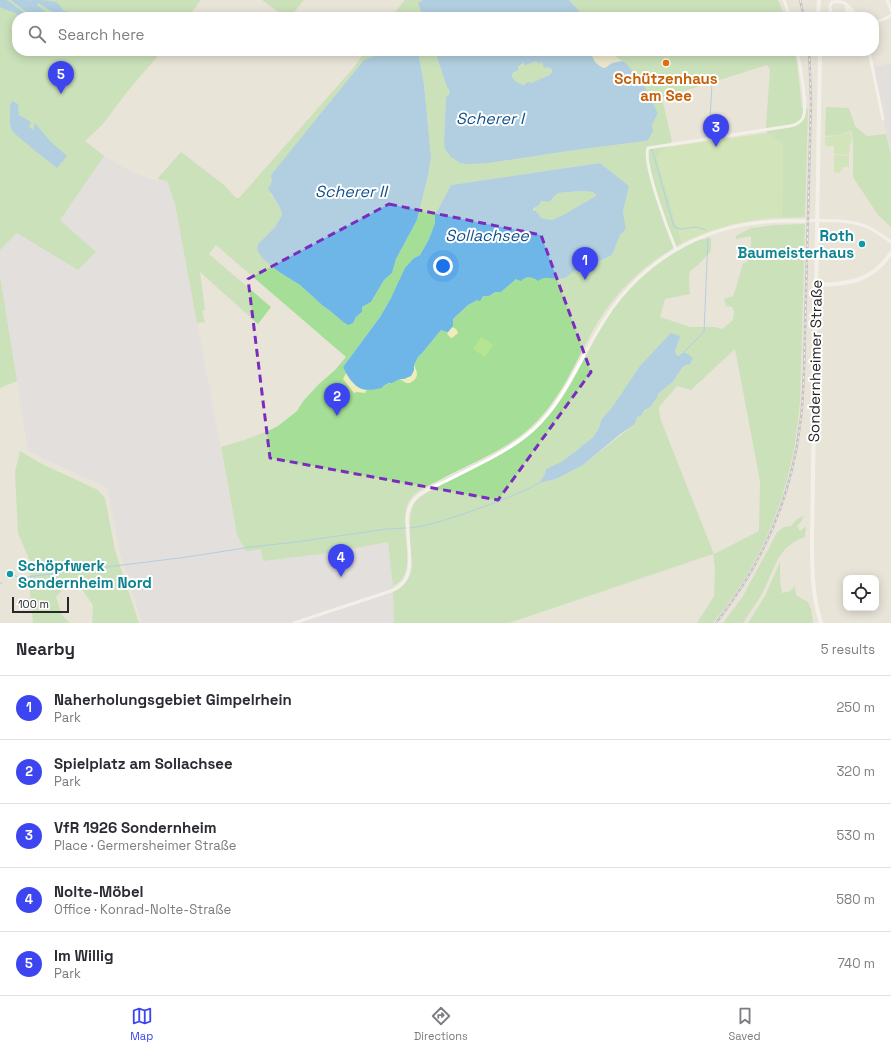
<!DOCTYPE html>
<meta charset="utf-8">
<style>
:root{--surface:#fff;--page:#f2f2f3;--text:#2b2b33;--muted:#7c7c81;--line:#e1e1e2;--accent:#3d45f1}
body{margin:0;font-family:"Space Grotesk",sans-serif;background:var(--page);color:var(--text)}
.controls{position:absolute;right:12px;bottom:12px;display:grid;overflow:hidden;border-radius:8px;box-shadow:0 2px 10px #0003}
.controls button{width:36px;height:36px;display:grid;place-items:center;padding:0;border:0;border-bottom:1px solid var(--line);background:var(--surface);color:var(--text);font:20px sans-serif}
.scale{position:absolute;left:12px;bottom:10px;width:57px;box-sizing:border-box;padding-left:4px;border:2px solid #272727;border-top:0;font-size:11px;line-height:14px;white-space:nowrap;color:#272727;-webkit-text-stroke:3px #fff;paint-order:stroke}
.you{position:absolute;left:443px;top:266px;width:14px;height:14px;margin:-10px;border:3px solid #fff;border-radius:50%;background:#1a73e8;box-shadow:0 0 0 6px #1a73e833}
.badge{display:grid;place-items:center;width:26px;height:26px;border-radius:50%;background:var(--accent);color:#fff;font-size:13px;font-weight:700}
.pin{position:absolute;translate:-50% -33px;filter:drop-shadow(0 1px 2px #0008)}
.pin::after{content:'';position:absolute;top:21px;width:14px;height:12px;background:inherit;clip-path:polygon(0 0,100% 0,50% 100%)}
.list{margin:0;padding:0;list-style:none}
h2{display:flex;justify-content:space-between;align-items:center;height:52px;margin:0;padding:0 16px;font-size:17px}
h2 small{font-size:13px;font-weight:400;color:var(--muted)}
.list li{display:grid;grid-template-columns:26px 1fr auto;gap:12px;align-items:center;box-sizing:border-box;height:64px;padding:0 16px;border-top:1px solid var(--line)}
.list b{display:block;font-size:15px;white-space:nowrap}
.list p{margin:0;font-size:13px;white-space:nowrap;color:var(--muted)}
.list em{font-size:13px;font-style:normal;color:var(--muted)}
.icon{flex:none;width:22px;height:22px;fill:none;stroke:currentColor;stroke-width:2;stroke-linecap:round;stroke-linejoin:round}
.map{position:relative;flex:none;width:891px;height:623px;overflow:hidden}
.search{position:absolute;background:var(--surface);box-shadow:0 2px 10px #0003;left:12px;right:12px;top:12px;height:44px;display:flex;align-items:center;gap:10px;box-sizing:border-box;padding:0 14px;border-radius:16px;color:var(--muted);font-size:15px}
.sheet{height:372px;background:var(--surface)}
nav{display:flex;justify-content:space-around;align-items:center;box-sizing:border-box;height:56px;border-top:1px solid var(--line);background:var(--surface);font-size:11px;color:var(--muted)}
nav a{display:grid;justify-items:center;gap:2px}
nav .on{color:var(--accent)}
.map>svg:first-child{display:block}
.industrial{fill:#dcd9e1}
.green{fill:#a5de96;fill-rule:evenodd}
.sand{fill:#eeedbb}
.pitch{fill:#b6e592}
.water{fill:#6eb6e8;fill-rule:evenodd}
.lines{fill:none;stroke-linecap:round;stroke-linejoin:round}
.stream{stroke:#6eb6e8;stroke-width:1}
.minor{stroke:#fff;stroke-width:3}
.secondary{stroke:#fff;stroke-width:4}
.rail-casing{stroke:#9c9cb0;stroke-width:2.5}
.rail{stroke:#fff;stroke-width:1;stroke-dasharray:3;stroke-linecap:butt}
.marked{fill:none;stroke:#7b2cbf;stroke-width:3;stroke-dasharray:8 5;stroke-linejoin:round}
.food-dot{fill:#e8710a;stroke:#fff;stroke-width:1.5}
.culture-dot{fill:#0f9aa8;stroke:#fff;stroke-width:1.5}
.labels{text-anchor:middle;dominant-baseline:central;stroke-width:4;stroke-linejoin:round;paint-order:stroke}
.food-label{font-size:15px;font-weight:bold;fill:#c56008;stroke:#fff}
.culture-label{font-size:15px;font-weight:bold;fill:#0d838f;stroke:#fff;text-anchor:end}
.street-label{font-size:15px;fill:#272727;stroke:#fff}
.water-label{font-size:16px;font-style:italic;fill:#13528e;stroke:#fff}
</style>
<div class="map">
<svg width="891" height="623" viewBox="0 0 891 623">
<rect width="100%" height="100%" fill="#e9e4d8"/>
<path class="industrial" d="M891,63V155L872,68Z
M104,156L134,173L151,179L167,181L175,204L237,535L261,549L263,561L329,553L388,542L393,586L394,623H142L120,553L107,488L28,451L0,276V250L17,233L95,252L59,220Z"/>
<path class="green" d="M0,0H201L188,17H17V51H162L127,92L103,124L85,141L104,156L60,220L96,252L78,270L17,233L0,250Z
M262,0H304L290,17H285Z
M405,0H423L419,3L423,17H391Z
M569,0H778L785,17H585Z
M365,51H387L364,60L272,178L270,193L280,207L282,215L275,227L258,244L257,248L258,252L263,259L279,272L300,285L322,305L329,310L342,321L353,323L356,317L362,312V307L371,302L384,280L392,273L396,259L417,220L428,176L431,157L424,84L418,51H435L447,86L450,89V94L446,97L444,140L489,163L575,150L646,141L649,139L653,131L652,125L658,113L645,87L626,63L597,51H794L797,62L802,108L808,109L805,217L782,218L783,144L767,133L766,126L770,70L767,65L662,98L672,141L657,157L682,243C648,262 620,287 599,320C577,357 563,398 531,427C507,449 475,462 445,477C435,483 420,488 412,497C392,521 424,572 393,586L388,542L329,553L263,561L261,549L246,551L237,535L221,447L244,440L270,430L278,426L297,411L304,400L319,384L335,370L346,357L216,245L209,254L271,307L258,324L200,272L205,310L202,311L205,322L197,323L175,204L167,181L157,179L181,152L224,185L236,198H239L355,66ZM600,163L629,186L623,212L626,229L620,235L612,255L592,265L583,264L563,278L545,277L540,278L530,277L522,279H516L501,292H497L492,294L489,296H483L468,305L441,330L423,352L418,357L414,365L400,379L383,386L343,367L380,317L414,258L420,255L429,239L435,223V215L451,185Z
M536,61L541,62L543,65L552,69V72C543,79 527,89 516,82C513,80 512,77 512,74L516,72C519,63 527,63 536,61Z
M826,107L849,108L855,126L867,136L886,134L891,155V227L878,215L853,177V140L851,131L838,135L825,136Z
M581,191L593,192L595,194L596,197L563,215L552,220L541,218L533,211V210L539,205L541,201L549,202L558,193Z
M804,224L805,225L800,401C794,483 766,559 713,623H697L714,596L715,568L713,554L509,623H394L393,592C405,587 411,578 412,565C411,549 406,515 415,502C419,497 425,494 430,491L511,448C529,436 545,422 557,405C577,378 588,347 606,320C624,290 652,265 683,248C688,245 694,242 699,240C703,239 707,239 711,238V251L698,265L690,271L689,277L690,294L665,299L660,317L690,327H715L722,329L733,320L734,311L732,307L726,306L724,299L733,296L736,288L743,263L747,262L751,244V236L736,239V236L751,228L775,225ZM677,346L675,352L676,354L678,356L683,353L687,365C681,368 679,374 675,379C670,385 663,389 658,394L657,398C651,404 644,414 637,417L635,424L583,465L556,479L539,483L545,474L547,469L561,462L576,451L593,437L599,428L601,420L613,406ZM735,349L760,481L759,531L714,554L660,418L659,407L677,386L691,390Z
M0,276L17,381L0,388Z
M20,451L42,464L98,490L105,498L115,550L122,572L139,623H92L93,605L80,587L64,588L56,597L62,615L70,623H33L30,592V561L18,533L15,472Z
M803,516L802,521L797,526L800,531L806,526L805,537C777,546 775,569 763,592C757,603 749,613 743,623H723L743,596L770,546L777,532L784,527L791,526L797,519Z
M780,562V580L782,593L790,591L795,586L796,595L808,602L811,609L813,623H748L765,596Z"/>
<path class="sand" d="M597,51H609L622,61L612,63L605,68C599,67 593,61 592,54Z
M452,327L456,329L458,333L452,338L450,337L447,334L448,332Z
M414,365C418,373 419,378 410,383H406L400,379H404L413,373Z
M346,373C351,380 358,390 367,389L365,393L357,392L354,393L343,379Z"/>
<path class="pitch" d="M850,132L852,139L850,145L849,155L834,154V146H825V137L835,136Z
M767,133L783,144L782,218C748,218 712,228 682,243L657,157L666,147Z
M834,155L849,156V167H842V171H840V173L834,172V167H836L834,166Z
M481,337L493,345L485,357L473,349Z"/>
<path class="water" d="M0,0H7L27,15L26,17H22L18,15L14,12L9,11L0,7Z
M11,0H30L32,1V0C39,0 52,0 57,3C60,5 62,9 64,11H67L73,16L72,17H60L38,3L37,5L45,11V17H29V14Z
M423,0H569L585,17H423L418,3Z
M387,51H418L424,84L431,157L428,176L417,220L396,259L392,273L384,280L371,302L362,307V312L356,317L353,323L348,325L342,321L329,310L322,305L300,285L279,272L263,259L258,252L257,248L258,244L275,227L282,215C281,205 272,197 268,188L271,184L272,179L271,177V175L364,60Z
M435,51H597L592,55C593,61 599,67 605,68L612,63L622,61L626,63L645,87L658,113L652,125L653,131L649,139L646,141L575,150L489,163L469,164L460,163L451,157L445,149L444,140L446,97C451,94 451,90 447,87ZM536,61L539,64L541,62L543,65L544,68L547,67L552,69V72L549,75L532,83L528,82L524,85C518,83 512,81 512,74L518,70V67L523,63L525,65Z
M12,101L18,104L19,115L31,122L29,127L33,130L35,123L51,142L67,156L57,168L34,150L13,132L10,125V106Z
M600,163L629,186L623,212L626,229L620,235L612,255L592,265L583,264C578,267 569,276 564,278C555,281 545,274 538,281C532,276 526,276 521,281L516,279L501,292H496L492,294L489,296H483L480,301L477,300L468,305L453,319V326L448,332L441,330L423,352L418,357L414,365V370L411,376L404,379H400L392,383H389L383,386L382,388C376,389 368,391 362,389C353,386 347,375 343,367L380,317L391,298L405,268L414,258L420,255L429,239L435,223V215L451,185ZM581,191L593,192L595,194L596,196L563,215L552,220L541,218L536,211H533V209L539,205L541,201L549,202L558,193Z
M671,333L680,336L675,352L676,354L678,356L683,353H686L693,358L690,364C682,365 679,373 675,379C670,385 663,389 658,394L657,398C654,401 653,403 651,406C649,408 647,409 645,410C642,413 642,416 637,417L635,424L619,435L583,465L556,479L539,483L545,474L546,469L561,462L576,451L593,437L599,428L601,420L613,406L640,366Z"/>
<g class="lines">
<path class="stream" d="M709,137L712,84
M652,149L674,227L681,229L696,227L706,230
M683,353L704,332L708,238
M409,528C429,526 448,519 466,513C491,504 516,496 539,483
M12,575H14L19,578L187,557L251,547L296,542L387,529L406,528
M0,583H2"/>
<path class="minor" d="M784,0L790,17
M887,0L891,10
M831,17L830,6L832,2C844,1 846,3 853,11H847L846,4
M874,23L891,16
M869,51L883,119
M676,250C669,233 642,162 648,148L790,126C795,125 800,123 803,118C808,107 800,64 797,51
M294,623L391,591C412,582 410,566 409,547C408,537 408,527 407,518C408,509 411,502 418,496C426,489 438,485 448,480C477,465 508,452 533,430C562,403 577,366 597,332C638,259 707,220 791,221C814,221 843,218 865,226C874,230 883,236 891,242"/>
<path class="secondary" d="M818,17L819,0
M820,51L812,538C812,567 812,595 821,623
M817,285C848,284 872,282 891,253"/>
<defs>
<path id="rail" d="M800,0L804,17
M716,623C762,565 791,499 800,425C803,407 803,389 804,371C805,345 805,319 806,293C808,229 809,166 811,102L810,72L809,51"/>
</defs>
<use href="#rail" class="rail-casing"/>
<use href="#rail" class="rail"/>
</g>
<path d="M0 0H891V623H0ZM389,204L541,235L591,372L498,500L270,458L248,279Z" fill="#e9e4d8" fill-opacity=".55" fill-rule="evenodd"/>
<path class="marked" d="M389,204L541,235L591,372L498,500L270,458L248,279Z"/>
<circle class="food-dot" cx="666" cy="63" r="4"/>
<g class="culture-dot">
<circle cx="862" cy="244" r="4"/>
<circle cx="10" cy="574" r="4"/>
</g>
<g class="labels">
<g class="food-label">
<text x="666" y="78">Schützenhaus<tspan x="666" dy="17">am See</tspan></text>
</g>
<g class="culture-label">
<text x="854" y="235">Roth<tspan x="854" dy="17">Baumeisterhaus</tspan></text>
<text x="18" y="565" text-anchor="start">Schöpfwerk<tspan x="18" dy="17">Sondernheim Nord</tspan></text>
</g>
<g class="street-label">
<text transform="translate(815 361) rotate(-89)">Sondernheimer Straße</text>
</g>
<g class="water-label">
<text x="490" y="118">Scherer I</text>
<text x="351" y="191">Scherer II</text>
<text x="487" y="235">Sollachsee</text>
</g>
</g>
</svg>
<div class="controls">
<button><svg class="icon" aria-label="locate" viewBox="0 0 24 24"><circle cx="12" cy="12" r="6"/><path d="M12 2v4M12 18v4M2 12h4M18 12h4"/></svg></button>
</div>
<div class="scale">100 m</div>
<div class="you"></div>
<div class="pin badge" style="left:585px;top:280px">1</div>
<div class="pin badge" style="left:337px;top:416px">2</div>
<div class="pin badge" style="left:716px;top:147px">3</div>
<div class="pin badge" style="left:341px;top:577px">4</div>
<div class="pin badge" style="left:61px;top:94px">5</div>
<div class="search"><svg class="icon" aria-label="search" viewBox="0 0 24 24"><circle cx="10" cy="10" r="6"/><path d="M15 15l6 6"/></svg>Search here</div>
</div>
<section class="sheet">
<h2>Nearby<small>5 results</small></h2>
<ul class="list">
<li><span class="badge">1</span><div><b>Naherholungsgebiet Gimpelrhein</b><p>Park</p></div><em>250 m</em></li>
<li><span class="badge">2</span><div><b>Spielplatz am Sollachsee</b><p>Park</p></div><em>320 m</em></li>
<li><span class="badge">3</span><div><b>VfR 1926 Sondernheim</b><p>Place · Germersheimer Straße</p></div><em>530 m</em></li>
<li><span class="badge">4</span><div><b>Nolte-Möbel</b><p>Office · Konrad-Nolte-Straße</p></div><em>580 m</em></li>
<li><span class="badge">5</span><div><b>Im Willig</b><p>Park</p></div><em>740 m</em></li>
</ul>
</section>
<nav>
<a class="on"><svg class="icon" aria-label="map" viewBox="0 0 24 24"><path d="M3 6l6-2 6 2 6-2v14l-6 2-6-2-6 2zM9 4v14M15 6v14"/></svg>Map</a>
<a><svg class="icon" aria-label="directions" viewBox="0 0 24 24"><path d="M12 3l9 9-9 9-9-9zM9 14v-3h6M13 9l2 2-2 2"/></svg>Directions</a>
<a><svg class="icon" aria-label="saved" viewBox="0 0 24 24"><path d="M7 4h10v16l-5-4-5 4z"/></svg>Saved</a>
</nav>
